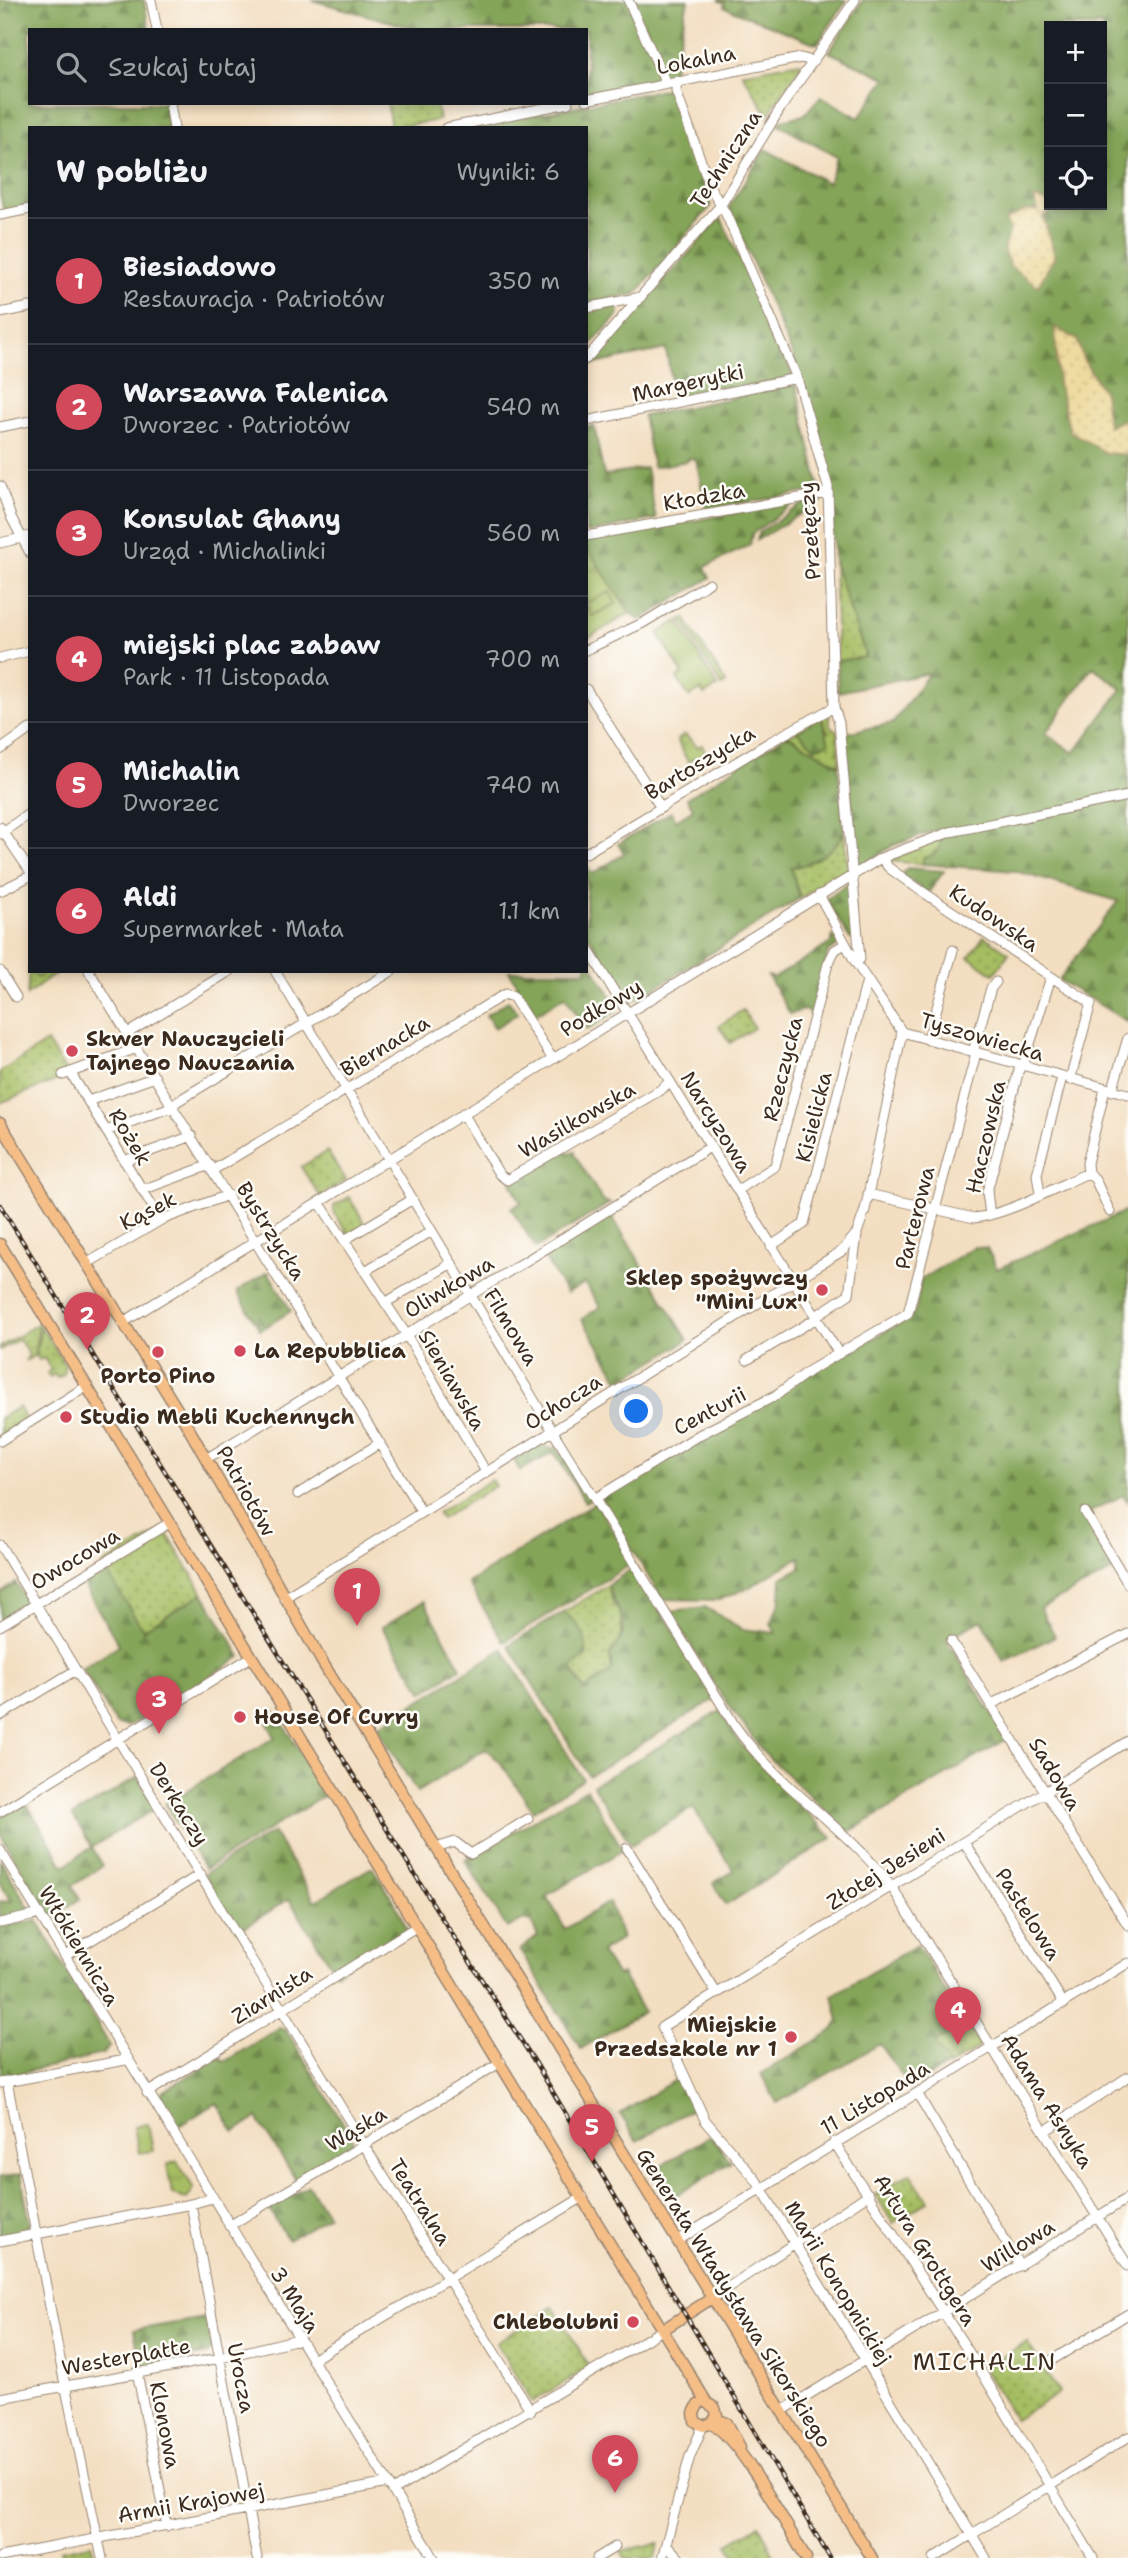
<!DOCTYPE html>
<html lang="pl">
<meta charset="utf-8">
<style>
:root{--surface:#171b24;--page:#20242c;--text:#f1f3f6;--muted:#9ea1a6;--line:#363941;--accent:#d1495b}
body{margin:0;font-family:"Shantell Sans",sans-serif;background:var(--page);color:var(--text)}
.controls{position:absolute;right:21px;top:21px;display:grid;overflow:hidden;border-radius:0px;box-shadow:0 4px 10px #0003}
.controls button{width:63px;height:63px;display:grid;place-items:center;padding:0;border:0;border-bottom:2px solid var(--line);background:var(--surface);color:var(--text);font:35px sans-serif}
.you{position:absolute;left:637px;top:1412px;width:24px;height:24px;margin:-18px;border:5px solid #fff;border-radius:50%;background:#1a73e8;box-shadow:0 0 0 10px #1a73e833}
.badge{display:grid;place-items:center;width:46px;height:46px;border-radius:50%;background:var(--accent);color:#fff;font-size:23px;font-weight:700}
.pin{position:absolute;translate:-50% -58px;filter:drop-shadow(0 2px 4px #0008)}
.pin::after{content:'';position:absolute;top:37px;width:24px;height:21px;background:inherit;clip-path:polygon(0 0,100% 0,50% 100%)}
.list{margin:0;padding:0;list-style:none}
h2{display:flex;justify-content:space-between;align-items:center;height:91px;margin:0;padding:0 28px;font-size:30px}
h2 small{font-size:23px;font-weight:400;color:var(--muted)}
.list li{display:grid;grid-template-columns:46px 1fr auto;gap:21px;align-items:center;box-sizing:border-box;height:126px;padding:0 28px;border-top:2px solid var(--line)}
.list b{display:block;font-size:26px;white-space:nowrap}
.list p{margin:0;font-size:23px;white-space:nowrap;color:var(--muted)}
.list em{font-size:23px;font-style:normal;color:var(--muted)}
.icon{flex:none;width:38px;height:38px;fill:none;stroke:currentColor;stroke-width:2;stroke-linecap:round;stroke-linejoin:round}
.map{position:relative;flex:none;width:1128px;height:2558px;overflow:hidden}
.search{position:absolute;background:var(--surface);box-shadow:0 4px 10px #0003;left:28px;top:28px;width:560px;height:77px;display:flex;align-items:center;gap:18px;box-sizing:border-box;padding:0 24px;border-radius:0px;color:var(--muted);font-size:26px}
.panel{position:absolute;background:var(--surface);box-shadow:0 4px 10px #0003;left:28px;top:126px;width:560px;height:847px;border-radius:0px}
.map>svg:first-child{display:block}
.grass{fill:url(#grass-dots);stroke:#707440;stroke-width:2}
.forest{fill:url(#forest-firs);stroke:#60673b;stroke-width:2;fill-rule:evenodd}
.sand{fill:url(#sand-dots);stroke:#94825e;stroke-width:2}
.park{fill:url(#park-tufts);stroke:#707440;stroke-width:2}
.garden{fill:#a6bd62;stroke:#707440;stroke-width:2}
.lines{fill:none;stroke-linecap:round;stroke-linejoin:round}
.minor-casing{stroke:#978470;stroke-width:11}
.major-casing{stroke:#978470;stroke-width:13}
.minor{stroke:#fff;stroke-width:9}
.major{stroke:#f6be87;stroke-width:10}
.rail-casing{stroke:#3b2a1e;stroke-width:4.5}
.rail{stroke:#fdfcf7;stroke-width:2;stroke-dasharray:5;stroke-linecap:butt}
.poi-dot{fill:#d1495b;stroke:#fdfcf7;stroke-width:2.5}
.labels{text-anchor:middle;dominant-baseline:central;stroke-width:5;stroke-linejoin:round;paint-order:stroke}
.street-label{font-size:21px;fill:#3b2a1e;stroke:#fdfcf7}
.poi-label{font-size:21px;font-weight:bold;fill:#3b2a1e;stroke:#fdfcf7;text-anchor:start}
.quarter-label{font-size:24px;letter-spacing:2px;fill:#3b2a1e;stroke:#fdfcf7}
</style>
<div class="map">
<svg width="1128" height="2558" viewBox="0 0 1128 2558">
<defs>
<pattern id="grass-dots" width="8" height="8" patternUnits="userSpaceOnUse" patternTransform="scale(1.75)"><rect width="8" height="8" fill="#a6bd62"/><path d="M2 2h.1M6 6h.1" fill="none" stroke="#889a50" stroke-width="1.8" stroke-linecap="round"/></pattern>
<pattern id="forest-firs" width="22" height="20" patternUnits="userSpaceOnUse" patternTransform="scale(1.75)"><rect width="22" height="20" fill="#84a458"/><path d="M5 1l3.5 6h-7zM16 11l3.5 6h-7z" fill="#6d8648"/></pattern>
<pattern id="sand-dots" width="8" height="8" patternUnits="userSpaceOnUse" patternTransform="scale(1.75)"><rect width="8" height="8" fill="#eeda9e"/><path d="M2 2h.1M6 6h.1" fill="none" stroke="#cdbb88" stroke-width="1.8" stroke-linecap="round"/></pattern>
<pattern id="park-tufts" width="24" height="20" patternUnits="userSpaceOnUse" patternTransform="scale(1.75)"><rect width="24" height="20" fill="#a6bd62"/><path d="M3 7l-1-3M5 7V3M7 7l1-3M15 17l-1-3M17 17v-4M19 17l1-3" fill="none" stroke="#889a50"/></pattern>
</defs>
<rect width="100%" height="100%" fill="#fdfcf7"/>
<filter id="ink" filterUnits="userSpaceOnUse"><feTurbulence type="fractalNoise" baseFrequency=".0143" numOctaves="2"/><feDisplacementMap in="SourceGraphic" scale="14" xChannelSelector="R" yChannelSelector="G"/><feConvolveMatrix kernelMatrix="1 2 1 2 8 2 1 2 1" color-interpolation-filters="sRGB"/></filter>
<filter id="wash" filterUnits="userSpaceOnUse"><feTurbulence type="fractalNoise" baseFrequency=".00686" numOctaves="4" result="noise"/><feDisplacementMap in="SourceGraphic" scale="28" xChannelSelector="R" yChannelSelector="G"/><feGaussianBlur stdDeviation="1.57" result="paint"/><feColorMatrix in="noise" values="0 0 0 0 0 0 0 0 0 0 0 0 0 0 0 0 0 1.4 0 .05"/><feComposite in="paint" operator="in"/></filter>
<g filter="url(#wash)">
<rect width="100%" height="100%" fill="#f3dec1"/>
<path class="grass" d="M799,62L801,65L768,115L742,73Z
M387,103H436L439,120L391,128Z
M834,562L866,657L837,661Z
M829,714L830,725L837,731L840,765L787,735L797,731L828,733L821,716Z
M844,832L849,873L827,886L824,883L800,898L791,868C809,865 837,850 844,832Z
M941,838C941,852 936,855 923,858V864L888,861Z
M984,936L1009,953L994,974L969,957Z
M29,967L37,977L46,971L56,973L27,995Z
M743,1010L754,1028L730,1043L719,1026Z
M47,1042L65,1070L63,1078L0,1103V1072Z
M327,1151L346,1180L320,1196L301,1167Z
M349,1197L366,1225L349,1235L334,1213V1206Z
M39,1323L34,1356L25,1361L29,1355L19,1339L0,1350V1347Z
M41,1326L65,1365L63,1375L57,1378L54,1374L50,1377L47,1373L51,1370L44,1358L39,1360L36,1355Z
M19,1407L26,1420L0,1437V1418Z
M491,1480L495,1486L441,1519L437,1513Z
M164,1529L203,1593L143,1630L102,1565Z
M608,1585L613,1603L622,1613V1640L610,1654L612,1671L584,1690L571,1668L564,1612Z
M910,2173L928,2201L893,2223L875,2195Z
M553,2307L590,2367L532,2402L496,2343Z
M1027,2342L1059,2393L1015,2420L983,2368Z
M759,2525L774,2555L769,2558H737L728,2544Z
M659,2543L656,2558H625L621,2551Z
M91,2544L95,2558H65L60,2550Z"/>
<path class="forest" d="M0,0H144L149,30H30V103H164L169,128H30V206L4,212L0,194Z
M312,0H688L672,76L586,95V30H420Z
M718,0H847L817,44L724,7L725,3Z
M863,0H1128V418L1108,426L1104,393L1083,359L1077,340L1055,328L1106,453L1128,455V1022L1059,980L1118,901L1015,871L923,864V858C941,854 941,845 943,828L894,845L862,865H856L845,733L893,723L929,673L838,692L837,661L866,657L834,562L832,495L801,375L729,207L765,149L828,183L837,157L779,125L782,120L804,115L821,96L859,118L886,78L829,52ZM1049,26H1102V205H1050L1053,209L1043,217L1055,256L1003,249L1010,230L1024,211L1038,210L1034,199L1049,204ZM1093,667L1122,689L1074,753L1046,733Z
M671,88L711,206L636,294L586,303V128H467Z
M721,218L793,377L675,402L666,349L586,366Z
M618,306L619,314L586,350V313Z
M796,385L820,490L706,509L696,459L688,458V461L653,467L643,416Z
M594,426L604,476L646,468L656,519L586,533V427Z
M812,498L822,501L757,540L760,532Z
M797,501L752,534L750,545L705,567L710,578L640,620L630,613L586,547V541Z
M821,716L829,743L815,748L797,731Z
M787,735L838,765L844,832C837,850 810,865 791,868L800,898L635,1000L628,998L586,932V866L592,874L624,854L618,844L671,812L676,820L693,809L687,798Z
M907,868L944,871L928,893L901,875Z
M852,880L855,939H850L826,899Z
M833,936L839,945L828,952L813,1015L805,1010L790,1014L768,976L774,978L831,943Z
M586,956L617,1005L616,1012L587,1030L565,996L533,1016L515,988L518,985L509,971H586Z
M508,1001L518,1013L495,1028L486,1015Z
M566,1150L568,1154L575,1151V1155L603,1201L610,1203L536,1248L511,1208L521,1203L511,1182Z
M1128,1210V1502L1123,1495L1090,1512L1115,1570L1040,1608L1055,1636L1004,1662L982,1620L946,1639L1007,1739L849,1832L764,1753L720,1693L670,1611L705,1607L742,1629L776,1633L771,1623L780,1601L781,1578L800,1568V1557L748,1588L719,1600L662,1599L601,1498L823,1365L905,1321L916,1310L921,1279L974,1247L987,1248L997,1269Z
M611,1215L688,1340L620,1381L582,1319L600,1307L585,1283L566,1293L544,1257Z
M268,1272L291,1311L260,1330L237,1291Z
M538,1445L552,1449L557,1446L591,1499L585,1502L554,1452L520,1471L514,1460Z
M596,1502L633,1563L504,1642L468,1583Z
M635,1567L715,1699L589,1776L509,1645L564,1612C579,1624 588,1636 586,1656L571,1668L584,1690L612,1671L610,1654C636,1624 617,1615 608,1585Z
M104,1568L143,1630L203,1593L241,1657L129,1726L116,1724L82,1668L119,1645L82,1582Z
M16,1583L28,1604L0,1621V1594Z
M424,1601L461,1668L423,1692L382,1627Z
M503,1649L583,1779L533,1811L501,1763L486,1749L417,1792L377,1727Z
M274,1710L327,1794L205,1869L165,1804L275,1737L263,1715Z
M720,1711L740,1744L832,1838L726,1905L713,1883L734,1871L693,1808L631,1845L593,1785Z
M138,1777L156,1808L92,1847L103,1866L72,1886L80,1899L50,1918L0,1833V1817L25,1801L64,1866L92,1847L73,1816Z
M587,1789L623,1850L547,1896L565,1929L609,1902L622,1938L601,1952L617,1976L622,1974L643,2012L581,2049L520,1950L538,1936L531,1922L523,1920L507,1928L465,1860Z
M273,1832L315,1901L372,1867L393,1899L407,1929L336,1973L289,1899L238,1931L204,1874Z
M0,1860H1L32,1913L0,1919V1902L9,1901V1898L0,1882Z
M37,1920L110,2046L102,2054L1,2078L0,1927Z
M917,1945L980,2047L910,2087L880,2044L777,2103L761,2074L833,2030L839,2021L833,1995Z
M279,2028L286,2030L353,2139L351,2146L296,2180L257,2118L234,2132L217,2103L177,2127L160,2099L162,2092L220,2057L224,2062Z
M678,2078L693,2108L637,2141L620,2114Z
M710,2136L731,2162L672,2198L655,2169Z
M21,2174L30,2225L26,2231L0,2236V2178Z
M308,2185L328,2216L288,2240L269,2209Z
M206,2318L212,2348L207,2354L141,2367L134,2330Z"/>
<path class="sand" d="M1034,198L1046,201L1054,209L1043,217L1055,256L1038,286L1011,267L1003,250L1010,230L1005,220L1024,211L1038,210Z
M1055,327L1077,340L1083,359L1104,393L1108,426L1128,418V455L1106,453L1070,431L1058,383Z"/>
<path class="park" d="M586,547L630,613L586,639Z
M685,735L698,747L702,745L706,753L688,762L677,740Z
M967,2024L980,2047L949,2066L935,2043Z
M177,2161L194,2189L187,2198L172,2194L167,2165Z"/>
<path class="garden" d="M610,592L616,604L592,616L586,603Z
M685,618L726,683L722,686L681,620Z
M678,621L718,687L704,695L701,690L689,697L677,678L683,674L658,633Z
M148,2124L153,2151L139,2153L134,2127Z"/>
</g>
<g filter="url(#ink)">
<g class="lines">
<defs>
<path id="minor" d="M151,0L157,30
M628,0L666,83
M677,81L676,91L711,189L726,214L797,378L828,487L834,707L839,723L860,959L856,963
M586,100L801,58L812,61
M170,103L174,128
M446,128L568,103
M0,215L30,209
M586,308L641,297
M0,313L30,307
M586,359L721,205L780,109L855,0
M586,421L797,378
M0,427L30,421
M0,486L11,517L30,553
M586,536L828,493
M0,543L30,536
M586,650L643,623L709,583
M0,658L30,651
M586,689L661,808
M0,750L30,729
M0,827L30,871
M0,834L30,813
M586,853L768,743L834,707
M881,858L889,868L917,888L1091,1003L1070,1080
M0,891L30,876
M819,895L856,963L902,1032L1128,1094
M586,946L839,1354
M0,971L16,997
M89,971L421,1511
M275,971L552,1430L735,1726C778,1788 847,1827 892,1887L1128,2266
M128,1033L230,971
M928,1040L953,950
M973,1052L991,988L996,982
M1023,1066L1051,977
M70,1072L161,1220
M63,1075L137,1048
M1112,1091L1128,1038
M88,1101L155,1077
M173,1104L392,971
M463,1113L499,1174L507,1180L662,1089L670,1081
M106,1131L174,1106
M124,1161L192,1136
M213,1170L505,994L513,997L552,1058
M1088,1173L1095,1179L1110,1212
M142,1190L210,1165
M738,1190L775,1166L828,964L835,950L845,944
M868,1194L974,1218C1010,1214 1055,1187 1088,1173L1087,1163L1105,1089
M1040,1194L1037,1174L1062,1077
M319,1202L406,1334L486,1472
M990,1215L987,1192L1020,1066
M346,1239L413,1199
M771,1246L804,1224L867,980
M86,1264L161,1220L228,1195
M365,1271L432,1231
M385,1303L452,1263
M816,1316L849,1294L857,1235
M122,1323L881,858L950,832L1128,796
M747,1360L817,1318
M0,1441L87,1386
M206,1459L710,1147
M298,1494L380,1443
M596,1498L699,1435L775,1396L809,1371L908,1313L976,1053
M1085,1512L1128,1584
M0,1545L364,2145L531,2411
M284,1598L842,1251L857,1233L865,1210L902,1032
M0,1626L169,1523
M951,1641L1128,1925
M992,1704L1128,1634
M0,1716L76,1670
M0,1812L251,1657
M964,1842L1064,2004
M436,1848L455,1842L471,1854L528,1819
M627,1848L717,1994
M0,1850L434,2558
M0,1923L40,1914
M65,1956L201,1874
M7,2081L63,2375L102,2558
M0,2083L126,2060
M147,2093L416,1927
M917,2093L1020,2266
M1045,2131L1128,2077
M834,2142L979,2368L1093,2558
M191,2204L257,2558
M229,2226L501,2062
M0,2241L191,2204L212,2198
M677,2241L1128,1963
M712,2298L869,2194
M312,2360L583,2197
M1052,2360L1128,2314
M137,2372L167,2526
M0,2398L220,2358L299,2339
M782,2411L1128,2198
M393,2491L664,2329
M666,2544L679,2558
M0,2557L388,2483
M597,2558L615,2547
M662,2558L690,2456L703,2426
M934,2558L1128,2437
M986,2558L756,2180L705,2120L662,2027L1128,1741"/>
<path id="major" d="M0,1123L185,1422L321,1660L872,2558
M0,1244L707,2403L715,2408L717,2415L712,2423L703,2426L695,2421L694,2413L698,2405
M664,2329L712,2298
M716,2419L727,2423L740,2447
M711,2424C737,2434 789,2530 806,2558"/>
</defs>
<use href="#minor" class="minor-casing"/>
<use href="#major" class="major-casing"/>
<use href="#minor" class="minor"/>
<use href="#major" class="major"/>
<defs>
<path id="rail" d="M0,1205L443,1920L535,2062L830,2558"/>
</defs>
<use href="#rail" class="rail-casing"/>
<use href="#rail" class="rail"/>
</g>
</g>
<g class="poi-dot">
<circle cx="72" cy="1051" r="7"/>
<circle cx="822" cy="1290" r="7"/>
<circle cx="240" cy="1351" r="7"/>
<circle cx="158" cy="1352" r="7"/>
<circle cx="66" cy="1417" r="7"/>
<circle cx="240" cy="1717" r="7"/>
<circle cx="791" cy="2037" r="7"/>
<circle cx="633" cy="2322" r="7"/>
</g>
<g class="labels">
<g class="street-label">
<text transform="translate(696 60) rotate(-11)">Lokalna</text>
<text transform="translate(726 159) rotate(-57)">Techniczna</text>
<text transform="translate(688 383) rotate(-12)">Margerytki</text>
<text transform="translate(704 497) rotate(-10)">Kłodzka</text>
<text transform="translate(810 531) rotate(-94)">Przełęczy</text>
<text transform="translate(700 763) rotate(-31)">Bartoszycka</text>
<text transform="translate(994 918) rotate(34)">Kudowska</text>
<text transform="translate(601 1008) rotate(-31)">Podkowy</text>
<text transform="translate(982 1037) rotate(16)">Tyszowiecka</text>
<text transform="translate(385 1046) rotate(-31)">Biernacka</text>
<text transform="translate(783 1069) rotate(-76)">Rzeczycka</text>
<text transform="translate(814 1117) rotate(-76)">Kisielicka</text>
<text transform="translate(577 1120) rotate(-30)">Wasilkowska</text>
<text transform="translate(716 1122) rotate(58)">Narcyzowa</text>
<text transform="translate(130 1137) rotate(59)">Rożek</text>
<text transform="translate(986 1137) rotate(-77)">Haczowska</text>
<text transform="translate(148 1211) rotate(-27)">Kąsek</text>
<text transform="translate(915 1218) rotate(-76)">Parterowa</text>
<text transform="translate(271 1231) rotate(58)">Bystrzycka</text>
<text transform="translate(449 1287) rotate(-31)">Oliwkowa</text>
<text transform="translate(511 1327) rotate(59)">Filmowa</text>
<text transform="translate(452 1380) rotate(60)">Sieniawska</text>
<text transform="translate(563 1402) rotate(-32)">Ochocza</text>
<text transform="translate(710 1411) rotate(-28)">Centurii</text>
<text transform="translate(246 1491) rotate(61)">Patriotów</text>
<text transform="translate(75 1559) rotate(-31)">Owocowa</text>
<text transform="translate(1055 1774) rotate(59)">Sadowa</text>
<text transform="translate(179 1804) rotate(58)">Derkaczy</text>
<text transform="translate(886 1869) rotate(-32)">Złotej Jesieni</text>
<text transform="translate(1028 1914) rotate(58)">Pastelowa</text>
<text transform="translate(79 1946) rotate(59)">Włókiennicza</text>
<text transform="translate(272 1995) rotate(-32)">Ziarnista</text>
<text transform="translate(875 2098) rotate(-31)">11 Listopada</text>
<text transform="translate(1047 2101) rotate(58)">Adama Asnyka</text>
<text transform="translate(356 2129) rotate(-31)">Wąska</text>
<text transform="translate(420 2202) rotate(58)">Teatralna</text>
<text transform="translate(1018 2246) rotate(-32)">Willowa</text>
<text transform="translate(925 2250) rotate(58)">Artura Grottgera</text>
<text transform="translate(838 2283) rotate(59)">Marii Konopnickiej</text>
<text transform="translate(734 2298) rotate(58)">Generała Władysława Sikorskiego</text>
<text transform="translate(295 2300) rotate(58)">3 Maja</text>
<text transform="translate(126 2357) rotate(-10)">Westerplatte</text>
<text transform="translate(241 2378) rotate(79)">Urocza</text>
<text transform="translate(165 2425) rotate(79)">Klonowa</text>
<text transform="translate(191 2503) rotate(-10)">Armii Krajowej</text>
</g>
<g class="poi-label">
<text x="86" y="1039">Skwer Nauczycieli<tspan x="86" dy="24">Tajnego Nauczania</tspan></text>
<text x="808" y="1278" text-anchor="end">Sklep spożywczy<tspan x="808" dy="24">"Mini Lux"</tspan></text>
<text x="254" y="1351">La Repubblica</text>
<text x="158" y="1376" text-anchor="middle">Porto Pino</text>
<text x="80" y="1417">Studio Mebli Kuchennych</text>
<text x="254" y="1717">House Of Curry</text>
<text x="777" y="2025" text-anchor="end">Miejskie<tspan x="777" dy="24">Przedszkole nr 1</tspan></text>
<text x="619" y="2322" text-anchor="end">Chlebolubni</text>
</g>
<g class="quarter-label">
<text x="985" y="2362">MICHALIN</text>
</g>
</g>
</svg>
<div class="controls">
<button>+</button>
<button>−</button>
<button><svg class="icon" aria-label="locate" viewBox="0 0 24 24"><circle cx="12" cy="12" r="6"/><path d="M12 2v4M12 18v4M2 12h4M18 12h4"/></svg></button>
</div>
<div class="you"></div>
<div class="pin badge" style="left:357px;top:1626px">1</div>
<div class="pin badge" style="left:87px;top:1350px">2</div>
<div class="pin badge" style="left:159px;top:1734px">3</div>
<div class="pin badge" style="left:958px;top:2045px">4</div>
<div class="pin badge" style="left:592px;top:2162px">5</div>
<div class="pin badge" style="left:615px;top:2493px">6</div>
<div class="search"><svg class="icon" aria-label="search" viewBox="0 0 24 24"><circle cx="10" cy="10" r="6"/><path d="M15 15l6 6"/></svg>Szukaj tutaj</div>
<section class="panel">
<h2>W pobliżu<small>Wyniki: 6</small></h2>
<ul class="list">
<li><span class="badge">1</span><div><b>Biesiadowo</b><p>Restauracja · Patriotów</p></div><em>350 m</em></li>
<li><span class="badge">2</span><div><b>Warszawa Falenica</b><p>Dworzec · Patriotów</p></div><em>540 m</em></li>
<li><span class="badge">3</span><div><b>Konsulat Ghany</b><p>Urząd · Michalinki</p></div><em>560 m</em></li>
<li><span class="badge">4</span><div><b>miejski plac zabaw</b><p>Park · 11 Listopada</p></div><em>700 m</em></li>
<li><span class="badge">5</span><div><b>Michalin</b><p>Dworzec</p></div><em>740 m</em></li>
<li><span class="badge">6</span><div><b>Aldi</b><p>Supermarket · Mała</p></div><em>1.1 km</em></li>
</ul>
</section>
</div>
